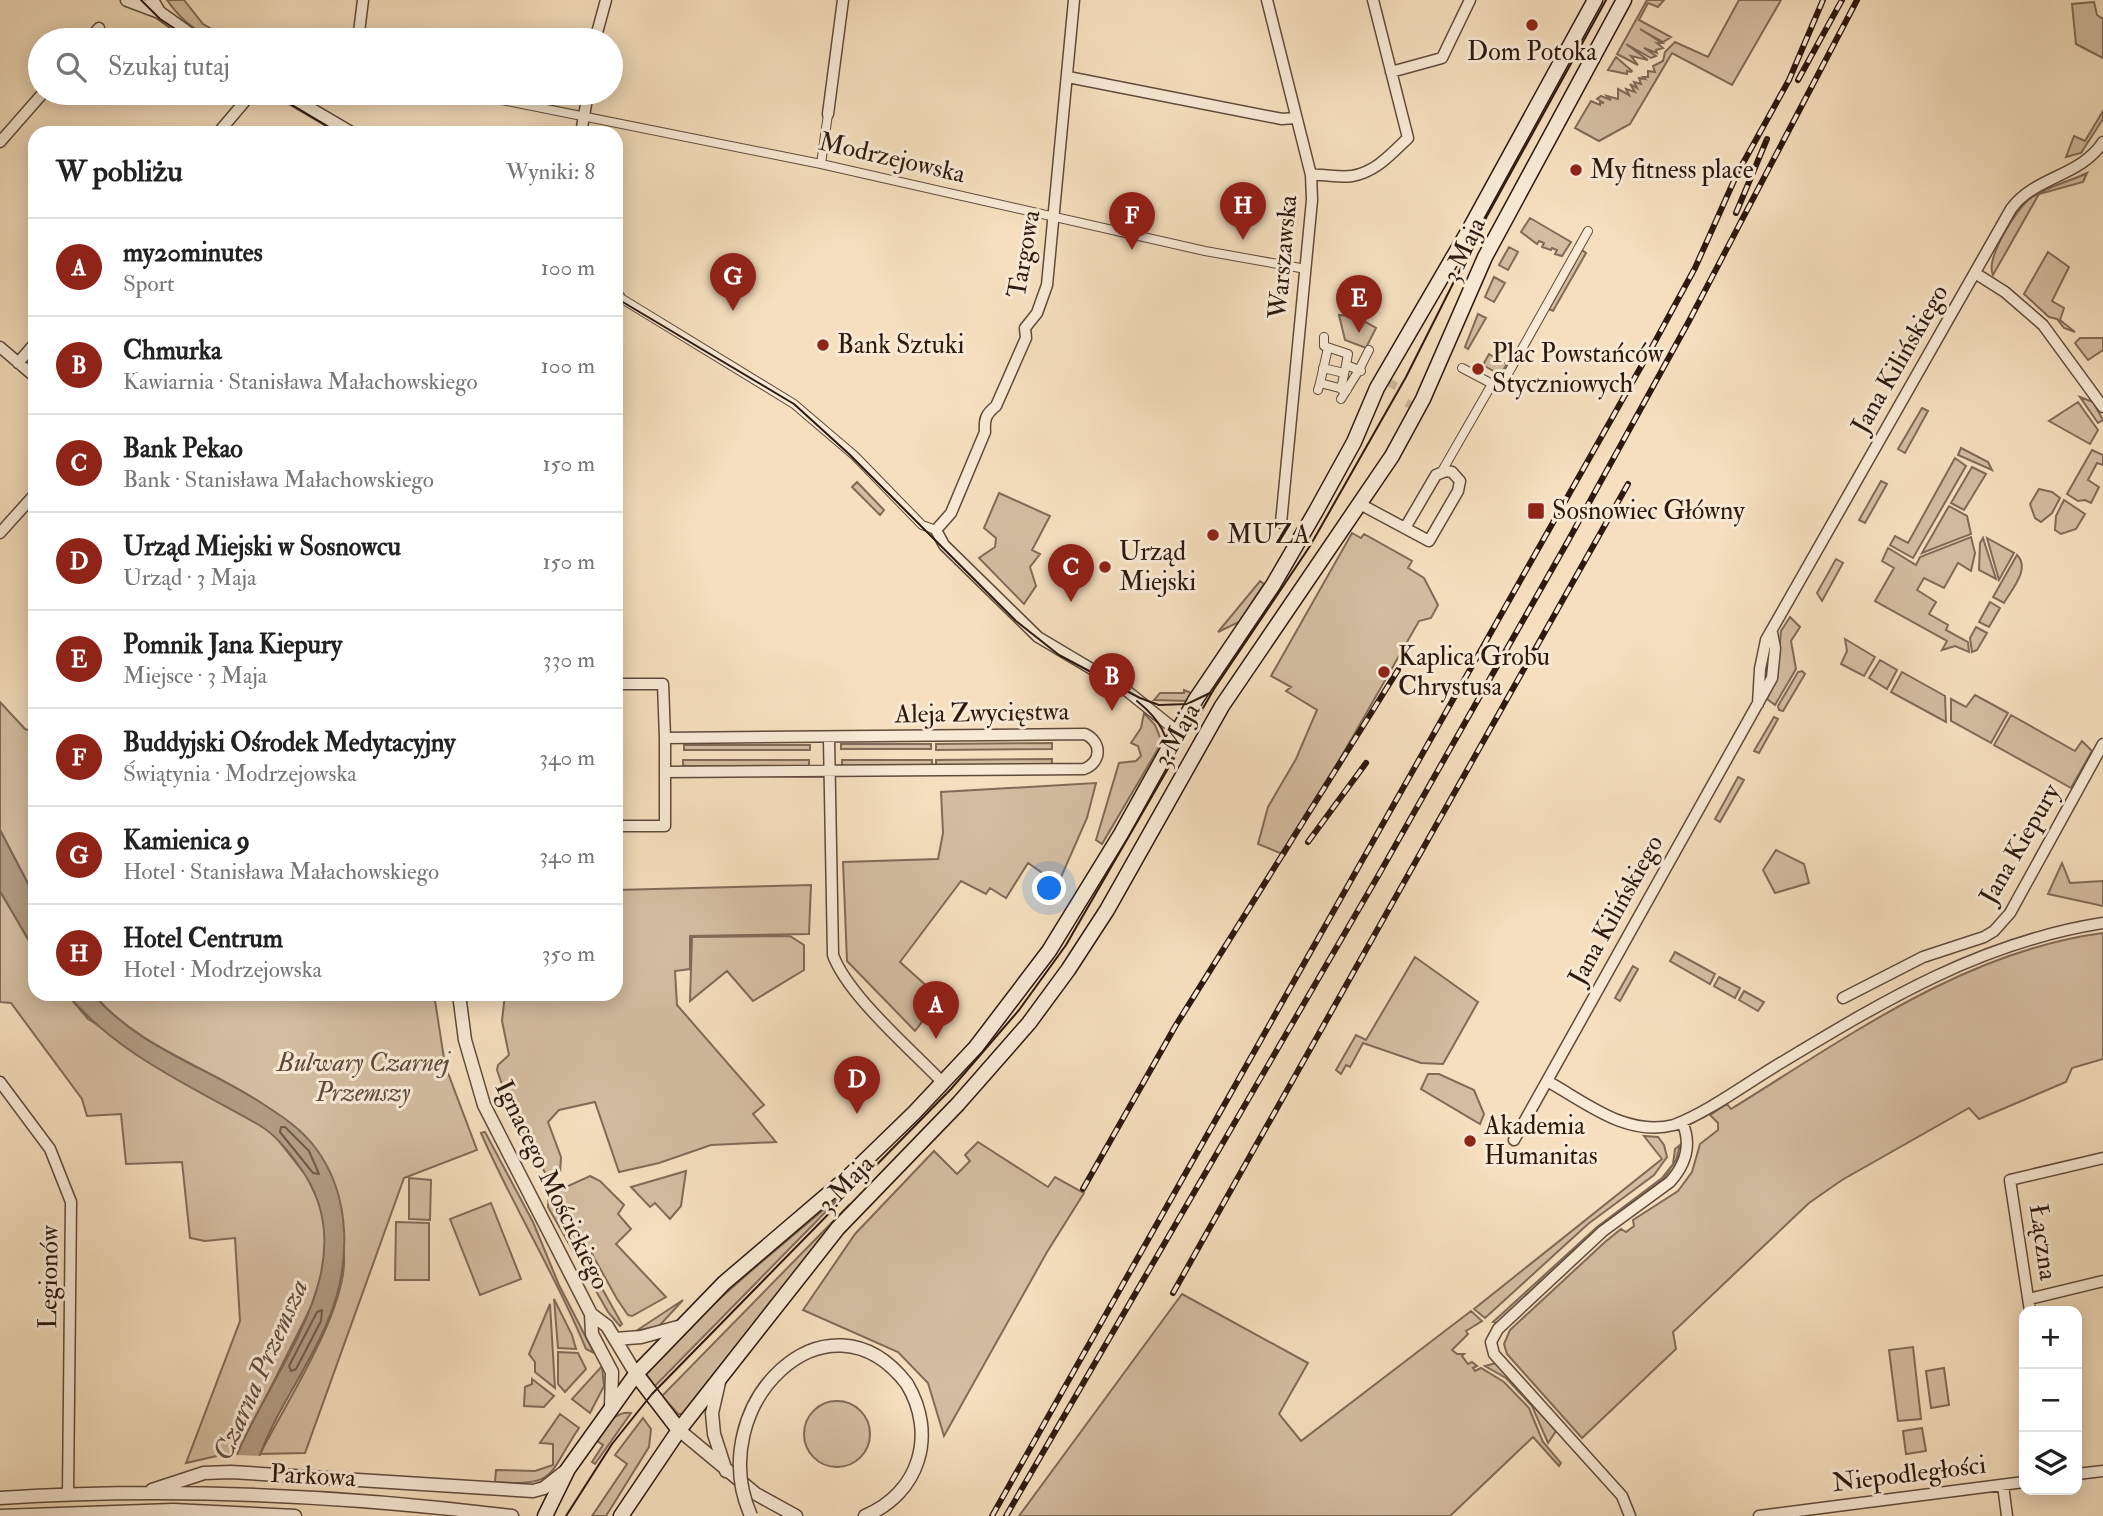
<!DOCTYPE html>
<html lang="pl">
<meta charset="utf-8">
<style>
:root{--surface:#fff;--page:#f2f2f2;--text:#222;--muted:#767676;--line:#e0e0e0;--accent:#8f2418}
body{margin:0;font-family:"IM FELL Double Pica",serif;background:var(--page);color:var(--text)}
.controls{position:absolute;right:21px;bottom:21px;display:grid;overflow:hidden;border-radius:14px;box-shadow:0 4px 18px #0003}
.controls button{width:63px;height:63px;display:grid;place-items:center;padding:0;border:0;border-bottom:2px solid var(--line);background:var(--surface);color:var(--text);font:35px sans-serif}
.you{position:absolute;left:1050px;top:889px;width:24px;height:24px;margin:-18px;border:5px solid #fff;border-radius:50%;background:#1a73e8;box-shadow:0 0 0 10px #1a73e833}
.badge{display:grid;place-items:center;width:46px;height:46px;border-radius:50%;background:var(--accent);color:#fff;font-size:23px;font-weight:700}
.pin{position:absolute;translate:-50% -58px;filter:drop-shadow(0 2px 4px #0008)}
.pin::after{content:'';position:absolute;top:37px;width:24px;height:21px;background:inherit;clip-path:polygon(0 0,100% 0,50% 100%)}
.list{margin:0;padding:0;list-style:none}
h2{display:flex;justify-content:space-between;align-items:center;height:91px;margin:0;padding:0 28px;font-size:30px}
h2 small{font-size:23px;font-weight:400;color:var(--muted)}
.list li{display:grid;grid-template-columns:46px 1fr auto;gap:21px;align-items:center;box-sizing:border-box;height:98px;padding:0 28px;border-top:2px solid var(--line)}
.list b{display:block;font-size:26px;white-space:nowrap}
.list p{margin:0;font-size:23px;white-space:nowrap;color:var(--muted)}
.list em{font-size:23px;font-style:normal;color:var(--muted)}
.icon{flex:none;width:38px;height:38px;fill:none;stroke:currentColor;stroke-width:2;stroke-linecap:round;stroke-linejoin:round}
.map{position:relative;flex:none;width:2103px;height:1516px;overflow:hidden}
.search{position:absolute;background:var(--surface);box-shadow:0 4px 18px #0003;left:28px;top:28px;width:595px;height:77px;display:flex;align-items:center;gap:18px;box-sizing:border-box;padding:0 24px;border-radius:38px;color:var(--muted);font-size:26px}
.panel{position:absolute;background:var(--surface);box-shadow:0 4px 18px #0003;left:28px;top:126px;width:595px;height:875px;border-radius:21px}
.map>svg:first-child{display:block}
.green{fill:#d3bda0;stroke:#806b57;stroke-width:2}
.water{fill:#b19c82;stroke:#7c6854;stroke-width:2}
.pier{fill:#f5dfbe}
.lines{fill:none;stroke-linecap:round;stroke-linejoin:round}
.shore{stroke:#6f5a48;stroke-width:2}
.pedestrian-tunnel{stroke:#cdb79b;stroke-width:8;stroke-dasharray:8 4;stroke-linecap:butt}
.pedestrian-casing{stroke:#5f4a3a;stroke-width:10}
.minor-casing{stroke:#5f4a3a;stroke-width:13}
.tertiary-casing{stroke:#5f4a3a;stroke-width:15}
.secondary-casing{stroke:#2d190e;stroke-width:17}
.pedestrian{stroke:#f8ead5;stroke-width:8}
.minor{stroke:#f8ead5;stroke-width:10}
.tertiary{stroke:#f8ead5;stroke-width:12}
.secondary{stroke:#f8ead5;stroke-width:14}
.tram{stroke:#2d190e;stroke-width:2}
.rail-casing{stroke:#2d190e;stroke-width:6}
.rail{stroke:#f8ead5;stroke-width:3.5;stroke-dasharray:10;stroke-linecap:butt}
.tertiary-bridge-casing{stroke:#5f4a3a;stroke-width:15;stroke-linecap:butt}
.tertiary-bridge{stroke:#f8ead5;stroke-width:12}
.poi-dot{fill:#8f2418;stroke:#f8ead5;stroke-width:2.5}
.labels{text-anchor:middle;dominant-baseline:central;stroke-width:6;stroke-linejoin:round;paint-order:stroke}
.poi-label{font-size:26px;fill:#2d190e;stroke:#f8ead5;text-anchor:start}
.street-label{font-size:26px;fill:#2d190e;stroke:#f8ead5}
.park-label{font-size:26px;font-style:italic;fill:#5f4a3a;stroke:#f8ead5}
.water-label{font-size:28px;font-style:italic;fill:#624d3c;stroke:#f8ead5}
</style>
<div class="map">
<svg width="2103" height="1516" viewBox="0 0 2103 1516">
<rect width="100%" height="100%" fill="#f5dfbe"/>
<filter id="stains"><feTurbulence type="fractalNoise" baseFrequency=".00286" numOctaves="4"/><feColorMatrix values="0 0 0 0 .2 0 0 0 0 .09 0 0 0 0 .02 0 0 0 .5 -.17"/></filter>
<radialGradient id="worn" r=".72"><stop offset=".6" stop-color="#630" stop-opacity="0"/><stop offset="1" stop-color="#630" stop-opacity=".3"/></radialGradient>
<path class="green" d="M167,0H184L203,24L231,40C204,40 182,22 167,0Z
M1647,0H1664L1658,7L1648,3L1639,20L1671,37L1663,42L1640,29L1662,43H1657L1663,48L1656,50L1657,53L1644,48L1656,56L1651,58L1626,44L1648,60L1631,56L1638,65L1617,54Z
M1739,0H1781L1732,85L1672,53L1630,124L1599,141L1575,128L1591,101L1600,105V102L1604,103L1597,99L1601,96L1611,100L1607,96L1618,99V89L1629,95L1626,89L1635,92L1630,84L1637,88L1634,82L1641,84L1639,78L1645,79L1643,77H1648V71L1655,72L1653,66L1663,61L1665,52L1675,42L1708,57Z
M2094,2L2097,15L2103,19V58L2076,44L2072,4Z
M1616,57L1632,71L1631,72L1627,71V74L1608,70Z
M2103,111V119L2081,153L2066,157L2074,136L2085,141Z
M2087,173L2083,182L2039,194L1993,275C1985,259 2017,207 2031,198C2047,186 2069,182 2087,173Z
M1530,218L1571,242L1562,256L1555,254L1557,250L1552,248L1551,250L1542,247L1544,243L1539,241L1537,244L1521,232Z
M1509,247L1518,252L1508,270L1499,265Z
M1582,250L1586,253L1553,311L1549,309Z
M2048,252L2069,267L2052,301L2064,308L2060,320L2075,332L2064,328L2057,319L2049,317L2024,294Z
M1494,277L1505,283L1494,302L1485,297Z
M1478,314L1486,318L1468,349L1465,347Z
M1339,315L1355,316L1376,328L1366,348L1345,340Z
M2080,338H2103V350L2088,360L2075,343Z
M1489,354L1507,364L1500,375L1483,365Z
M2080,397L2093,402L2103,420L2098,423Z
M2078,402L2098,430L2090,444L2049,421Z
M1922,408L1928,411L1905,453L1898,449Z
M1961,448L1988,462L1992,470L1958,455Z
M2092,450L2103,455V465L2097,463L2088,480L2099,487L2091,503L2085,500L2078,501L2067,494Z
M1955,458L1966,466L1913,558L1890,545L1895,536L1908,543Z
M1972,467L1986,474L1964,510L1951,503Z
M1881,481L1887,484L1865,523L1859,520Z
M857,482L884,510L880,515L852,487Z
M2039,489L2052,492L2060,498L2052,513L2041,522L2035,518L2030,504Z
M999,493L1050,516L1032,550L1040,554L1030,567L1036,586L1024,604L979,558L995,547L996,538L984,528Z
M2064,500L2085,514L2076,529L2061,534L2055,530L2056,516Z
M1949,506L1967,516L1971,534L1922,553Z
M1352,533L1361,538L1364,534L1412,561L1408,568L1424,578L1438,605L1431,618L1419,621L1285,855L1258,844L1268,807L1296,759L1317,710L1286,691L1291,687L1271,676Z
M1971,537L1975,553L1971,571L1958,563L1944,588L1924,578L1917,590L1936,602L1929,614L1948,625L1946,630L1968,642L1969,652L1955,646L1942,650L1947,641L1875,601L1894,568L1882,561L1888,548L1916,565L1920,557Z
M1983,538L1996,579L1979,570L1980,543Z
M1987,538L2014,553L1999,580Z
M2017,555C2031,569 2011,590 2004,603L1993,597Z
M1836,559L1843,563L1822,601L1817,593Z
M1260,581L1264,584L1239,622L1218,632Z
M1990,602L2000,608L1989,627L1979,622Z
M1790,617L1800,627L1791,641L1796,669L1775,705L1767,699L1777,675L1781,631Z
M1976,627L1987,633L1977,650L1972,652L1970,638Z
M1845,639L1875,657L1864,676L1841,664L1847,651Z
M1880,660L1897,670L1887,689L1869,678Z
M1802,671L1805,674L1783,711L1779,710L1778,706L1798,672Z
M1902,672L1945,696L1946,722L1891,692Z
M1184,690L1191,693L1186,701L1154,700L1160,693H1184Z
M1975,695L2008,713L1991,743L1951,721V699L1966,707Z
M0,702L25,729L35,732V897L0,830Z
M1144,713L1155,725L1162,742L1102,844L1096,840L1119,763L1136,761L1141,756L1138,746L1131,743L1141,728Z
M2011,715L2075,751L2082,741L2092,751L2071,788L1994,745Z
M1774,717L1778,719L1759,753L1754,751Z
M1052,743V749L936,750V744Z
M841,744H931V749H841Z
M684,745H810V750H684Z
M1052,759V765L936,766V760Z
M683,760H809V766H683Z
M842,760H932V765L842,766Z
M1738,777L1744,780L1720,822L1715,819Z
M1096,783L1087,818L1058,884L1028,863L1006,898L990,888L986,894L961,881L900,962L940,998L915,1031L847,961L843,862L938,859L943,833L941,792Z
M1776,850L1804,864L1809,883L1775,893L1763,870Z
M2062,863L2070,883L2103,881V906L2048,894Z
M811,885L809,934L690,936V969L675,971L677,1005L764,1105L753,1114L776,1142L711,1145L659,1163L619,1172L595,1102L559,1110L548,1122L561,1157L560,1174L551,1183L513,1116L497,1070L498,1065L509,1055L502,1021L505,994H616V890Z
M0,891L35,951V994H67L88,1019L271,1131L307,1177L322,1209L326,1227L325,1264L312,1305L239,1451L186,1463L240,1321L235,1238L205,1241L190,1238L182,1162L126,1164L121,1114L87,1116L82,1099L11,1003L0,1002Z
M2103,933V1059L2072,1068L2066,1082L1979,1119L1969,1108L1842,1180L1809,1203L1673,1332L1676,1349L1582,1438L1507,1354L1504,1344L1510,1330L1605,1242L1621,1229L1626,1232L1634,1226L1633,1220L1678,1191L1692,1172L1700,1144L1718,1130V1123L1710,1115L1727,1104L1731,1109C1846,1038 1965,951 2103,933Z
M790,936L804,945V970L753,1001L727,971L690,1001L692,937Z
M1675,952L1715,974L1710,984L1670,961Z
M1415,957L1478,1002L1443,1064L1421,1063L1363,1043L1350,1067L1346,1065L1341,1074L1336,1070L1356,1035L1366,1040Z
M1633,966L1638,969L1620,1001L1615,998Z
M1719,977L1740,988L1735,998L1714,986Z
M1744,991L1764,1002L1758,1011L1739,1000Z
M93,994H434L445,1065L477,1150L404,1178L305,1453L260,1454C285,1405 341,1319 344,1265C345,1252 342,1236 341,1223C336,1165 305,1131 258,1101C203,1065 137,1046 93,994Z
M1428,1074H1439L1474,1090L1484,1114L1480,1124L1421,1089Z
M485,1132L533,1222L559,1285L594,1353L586,1349C556,1275 513,1207 481,1133Z
M1644,1136L1658,1137L1664,1145L1667,1157L1654,1175L1588,1224L1485,1318L1474,1309L1662,1159Z
M978,1142L1048,1187L1055,1177L1084,1193L1047,1252L944,1436L928,1383L898,1352L803,1310L855,1234L934,1151L957,1174L970,1161L965,1155Z
M1680,1145L1676,1160L1664,1178L1598,1228L1497,1323L1493,1322L1597,1227L1662,1178L1673,1164L1675,1149Z
M686,1171L681,1206L670,1219L655,1203L650,1207L631,1187Z
M590,1176L600,1181L624,1205L618,1214L631,1229L616,1244L666,1297L632,1316L628,1315L617,1299L557,1191Z
M409,1178L431,1180L430,1220L409,1219Z
M848,1189L655,1386L646,1374C706,1304 778,1249 848,1189Z
M549,1194L622,1324L620,1326L608,1312L548,1207Z
M491,1203L521,1279L480,1295L450,1219Z
M850,1204L682,1414H678L662,1396Z
M396,1222L429,1223V1280H395Z
M1182,1294L1308,1363L1279,1414L1301,1441L1471,1311L1482,1321L1466,1331L1468,1334L1452,1350L1457,1354H1464L1462,1356L1468,1364L1472,1362L1477,1366L1473,1368L1475,1371L1481,1368L1504,1382L1529,1408L1543,1442L1561,1463L1559,1466L1533,1437L1450,1516H1019Z
M554,1299L572,1335L576,1349L558,1348Z
M683,1300L659,1326L636,1331Z
M550,1304L555,1388L535,1372V1362L529,1354Z
M1913,1347L1921,1419L1898,1421L1889,1350Z
M558,1352L578,1353L586,1369L565,1392L558,1384Z
M1496,1363L1556,1431L1548,1443L1532,1406L1506,1378L1485,1366Z
M602,1366L604,1386L590,1413L572,1399Z
M1944,1368L1949,1405L1931,1408L1926,1371Z
M532,1379L554,1396L544,1407L524,1406L525,1387L532,1384Z
M804 1434a33 33 0 1 1 66 0a33 33 0 1 1-66 0Z
M631,1413L595,1464L592,1462L603,1445L596,1440C606,1427 613,1411 631,1413Z
M560,1414L579,1428C547,1475 558,1487 495,1482L496,1470L535,1471L553,1465V1444L540,1443Z
M643,1418L651,1429L649,1447L606,1516H592L627,1464L615,1455Z
M1922,1428L1926,1451L1906,1454L1903,1431Z"/>
<path class="water" d="M0,830L35,897V951L0,891Z
M67,994H93C139,1048 209,1068 266,1106C283,1117 301,1129 314,1146C353,1196 351,1267 327,1323C308,1368 277,1409 260,1455C252,1474 248,1496 243,1516H220C226,1494 230,1470 239,1450C277,1362 369,1260 299,1166C288,1150 276,1135 259,1125C191,1086 118,1055 67,994Z"/>
<path class="pier" d="M234,1455L263,1456L246,1516H216Z"/>
<g class="lines">
<path class="shore" d="M281,1127H285L309,1151L319,1174L313,1173L280,1132Z
M322,1310L321,1321L296,1369L291,1371L289,1366L317,1312Z"/>
<path class="pedestrian-tunnel" d="M1391,388L1396,379
M1408,408L1412,401"/>
<defs>
<path id="pedestrian" d="M467,93L821,164L1205,251L1306,269
M821,164L828,114
M619,297L794,404L855,456L922,525L936,530
M1324,337V346L1348,354L1346,365L1359,370L1369,350
M1323,368L1344,373
M1462,368L1500,388L1588,231
M1320,383L1328,348
M1341,389L1346,365
M1318,390L1320,383L1347,390
M1341,399L1359,370L1361,371
M1442,471L1492,384"/>
<path id="minor" d="M1074,0L1047,285L1037,313L1025,328L1026,338L996,406C986,414 984,419 985,432L951,513L936,530L944,545L1038,637L1122,687L1177,731
M1267,0L1311,175L1312,200L1281,523
M89,40L99,28
M358,40L363,0
M595,40L606,0
M1391,72L1442,58L1470,0
M1068,77L1282,119L1295,118
M828,114L843,0
M218,133L252,93
M581,133L588,93
M0,142L43,93
M1311,175C1325,174 1339,178 1352,176C1376,172 1391,154 1408,138L1373,0
M1975,273L2005,292L2043,325L2103,407
M616,295L619,297
M0,347L35,377
M18,363L35,343
M1360,504L1429,541L1458,491L1460,481L1452,472L1446,471L1436,475L1405,528
M0,533L35,494
M616,684H663L665,738L1085,734C1102,742 1102,762 1084,769L665,772V826H616
M1758,704L1760,669L1766,640L2011,209C2035,176 2080,177 2103,142
M665,738V772
M829,739L833,955C848,996 912,1050 943,1083
M1843,998L1923,957L1984,937L1994,931L2010,913L2103,744
M1547,1081C1587,1103 1626,1137 1674,1125C1712,1110 1748,1082 1784,1061C1887,999 1982,942 2103,923
M0,1082L50,1149L71,1202L68,1493
M1514,1140L1772,678L1775,648L1772,633
M2029,1299L2103,1281
M2030,1311L2010,1180L2103,1158
M2077,1474L2103,1471
M2003,1485L2007,1516
M1630,1516L1622,1496L1494,1354L1491,1342L1498,1329L1603,1231L1670,1182C1686,1164 1692,1144 1682,1122
M1759,1516L2024,1482"/>
<path id="tertiary" d="M127,0L159,12
M152,0L159,12L198,40
M283,93L351,133
M459,994L465,1040L484,1105L591,1314L592,1334L612,1372L611,1406
M591,1314L607,1326L636,1374
M615,1339L641,1337L678,1327
M720,1378L712,1413L714,1434L726,1471
M679,1430L756,1494L796,1516
M152,1490L204,1473L231,1472L533,1491L544,1488L568,1469
M0,1498C170,1487 343,1495 512,1516
M0,1516L173,1510L295,1516
M865,1516C920,1493 937,1434 907,1384"/>
<path id="secondary" d="M636,1374L679,1430
M545,1516L568,1469L636,1374L724,1283L847,1178L914,1113L976,1047L1049,951L1121,834L1196,699L1273,585L1316,511L1354,442L1377,388L1469,230L1595,0
M621,1516L679,1430L838,1228L958,1104L1029,1023L1068,970L1107,910L1222,706L1392,456L1423,399L1485,257L1624,0"/>
</defs>
<use href="#pedestrian" class="pedestrian-casing"/>
<use href="#minor" class="minor-casing"/>
<use href="#tertiary" class="tertiary-casing"/>
<use href="#secondary" class="secondary-casing"/>
<use href="#pedestrian" class="pedestrian"/>
<use href="#minor" class="minor"/>
<use href="#tertiary" class="tertiary"/>
<use href="#secondary" class="secondary"/>
<path class="tram" d="M141,0L160,19L192,40
M272,93L339,133
M616,298L794,404L849,454L1016,621L1059,655L1140,698L1159,705L1187,704L1210,693
M1137,701C1159,719 1172,737 1167,767
M566,1516L612,1444L652,1394L951,1089L1019,1010L1066,945L1214,689L1310,546L1406,377L1487,216L1606,0"/>
<defs>
<path id="rail" d="M1798,80L1842,0
M1736,213L1767,139
M1308,842L1366,763
M1083,1189L1176,1025L1398,670
M1173,1293L1628,484
M992,1516L1651,349L1695,268L1737,174L1789,80L1823,0
M1006,1516L1378,876L1568,541L1689,321L1857,0"/>
</defs>
<use href="#rail" class="rail-casing"/>
<use href="#rail" class="rail"/>
<defs>
<path id="tertiary-bridge" d="M751,1516C702,1405 828,1281 907,1384"/>
</defs>
<use href="#tertiary-bridge" class="tertiary-bridge-casing"/>
<use href="#tertiary-bridge" class="tertiary-bridge"/>
</g>
<g class="poi-dot">
<circle cx="1532" cy="25" r="7"/>
<circle cx="1576" cy="170" r="7"/>
<circle cx="823" cy="345" r="7"/>
<circle cx="1478" cy="369" r="7"/>
<rect x="1527" y="502" width="18" height="18" rx="3.5"/>
<circle cx="1213" cy="535" r="7"/>
<circle cx="1105" cy="567" r="7"/>
<circle cx="1384" cy="672" r="7"/>
<circle cx="1470" cy="1141" r="7"/>
</g>
<g class="labels">
<g class="poi-label">
<text x="1532" y="52" text-anchor="middle">Dom Potoka</text>
<text x="1590" y="170">My fitness place</text>
<text x="837" y="345">Bank Sztuki</text>
<text x="1492" y="354">Plac Powstańców<tspan x="1492" dy="30">Styczniowych</tspan></text>
<text x="1552" y="511">Sosnowiec Główny</text>
<text x="1227" y="535">MUZA</text>
<text x="1119" y="552">Urząd<tspan x="1119" dy="30">Miejski</tspan></text>
<text x="1398" y="657">Kaplica Grobu<tspan x="1398" dy="30">Chrystusa</tspan></text>
<text x="1484" y="1126">Akademia<tspan x="1484" dy="30">Humanitas</tspan></text>
</g>
<g class="street-label">
<text transform="translate(892 158) rotate(13)">Modrzejowska</text>
<text transform="translate(1464 250) rotate(-65)">3 Maja</text>
<text transform="translate(1024 254) rotate(-80)">Targowa</text>
<text transform="translate(1283 257) rotate(-85)">Warszawska</text>
<text transform="translate(1900 359) rotate(-60)">Jana Kilińskiego</text>
<text transform="translate(982 713) rotate(-1)">Aleja Zwycięstwa</text>
<text transform="translate(1177 735) rotate(-61)">3 Maja</text>
<text transform="translate(2020 844) rotate(-60)">Jana Kiepury</text>
<text transform="translate(1616 910) rotate(-61)">Jana Kilińskiego</text>
<text transform="translate(846 1184) rotate(-46)">3 Maja</text>
<text transform="translate(552 1185) rotate(64)">Ignacego Mościckiego</text>
<text transform="translate(2043 1242) rotate(82)">Łączna</text>
<text transform="translate(49 1277) rotate(-89)">Legionów</text>
<text transform="translate(1909 1474) rotate(-7)">Niepodległości</text>
<text transform="translate(313 1476) rotate(3)">Parkowa</text>
</g>
<g class="park-label">
<text x="363" y="1063">Bulwary Czarnej<tspan x="363" dy="30">Przemszy</tspan></text>
</g>
<g class="water-label">
<text transform="translate(261 1370) rotate(-66)">Czarna Przemsza</text>
</g>
</g>
<rect width="100%" height="100%" filter="url(#stains)"/>
<rect width="100%" height="100%" fill="url(#worn)"/>
</svg>
<div class="controls">
<button>+</button>
<button>−</button>
<button><svg class="icon" aria-label="layers" viewBox="0 0 24 24"><path d="M12 4l9 5-9 5-9-5zM3 14l9 5 9-5"/></svg></button>
</div>
<div class="you"></div>
<div class="pin badge" style="left:936px;top:1039px">A</div>
<div class="pin badge" style="left:1112px;top:711px">B</div>
<div class="pin badge" style="left:1071px;top:602px">C</div>
<div class="pin badge" style="left:857px;top:1114px">D</div>
<div class="pin badge" style="left:1359px;top:333px">E</div>
<div class="pin badge" style="left:1132px;top:250px">F</div>
<div class="pin badge" style="left:733px;top:311px">G</div>
<div class="pin badge" style="left:1243px;top:240px">H</div>
<div class="search"><svg class="icon" aria-label="search" viewBox="0 0 24 24"><circle cx="10" cy="10" r="6"/><path d="M15 15l6 6"/></svg>Szukaj tutaj</div>
<section class="panel">
<h2>W pobliżu<small>Wyniki: 8</small></h2>
<ul class="list">
<li><span class="badge">A</span><div><b>my20minutes</b><p>Sport</p></div><em>100 m</em></li>
<li><span class="badge">B</span><div><b>Chmurka</b><p>Kawiarnia · Stanisława Małachowskiego</p></div><em>100 m</em></li>
<li><span class="badge">C</span><div><b>Bank Pekao</b><p>Bank · Stanisława Małachowskiego</p></div><em>150 m</em></li>
<li><span class="badge">D</span><div><b>Urząd Miejski w Sosnowcu</b><p>Urząd · 3 Maja</p></div><em>150 m</em></li>
<li><span class="badge">E</span><div><b>Pomnik Jana Kiepury</b><p>Miejsce · 3 Maja</p></div><em>330 m</em></li>
<li><span class="badge">F</span><div><b>Buddyjski Ośrodek Medytacyjny</b><p>Świątynia · Modrzejowska</p></div><em>340 m</em></li>
<li><span class="badge">G</span><div><b>Kamienica 9</b><p>Hotel · Stanisława Małachowskiego</p></div><em>340 m</em></li>
<li><span class="badge">H</span><div><b>Hotel Centrum</b><p>Hotel · Modrzejowska</p></div><em>350 m</em></li>
</ul>
</section>
</div>
